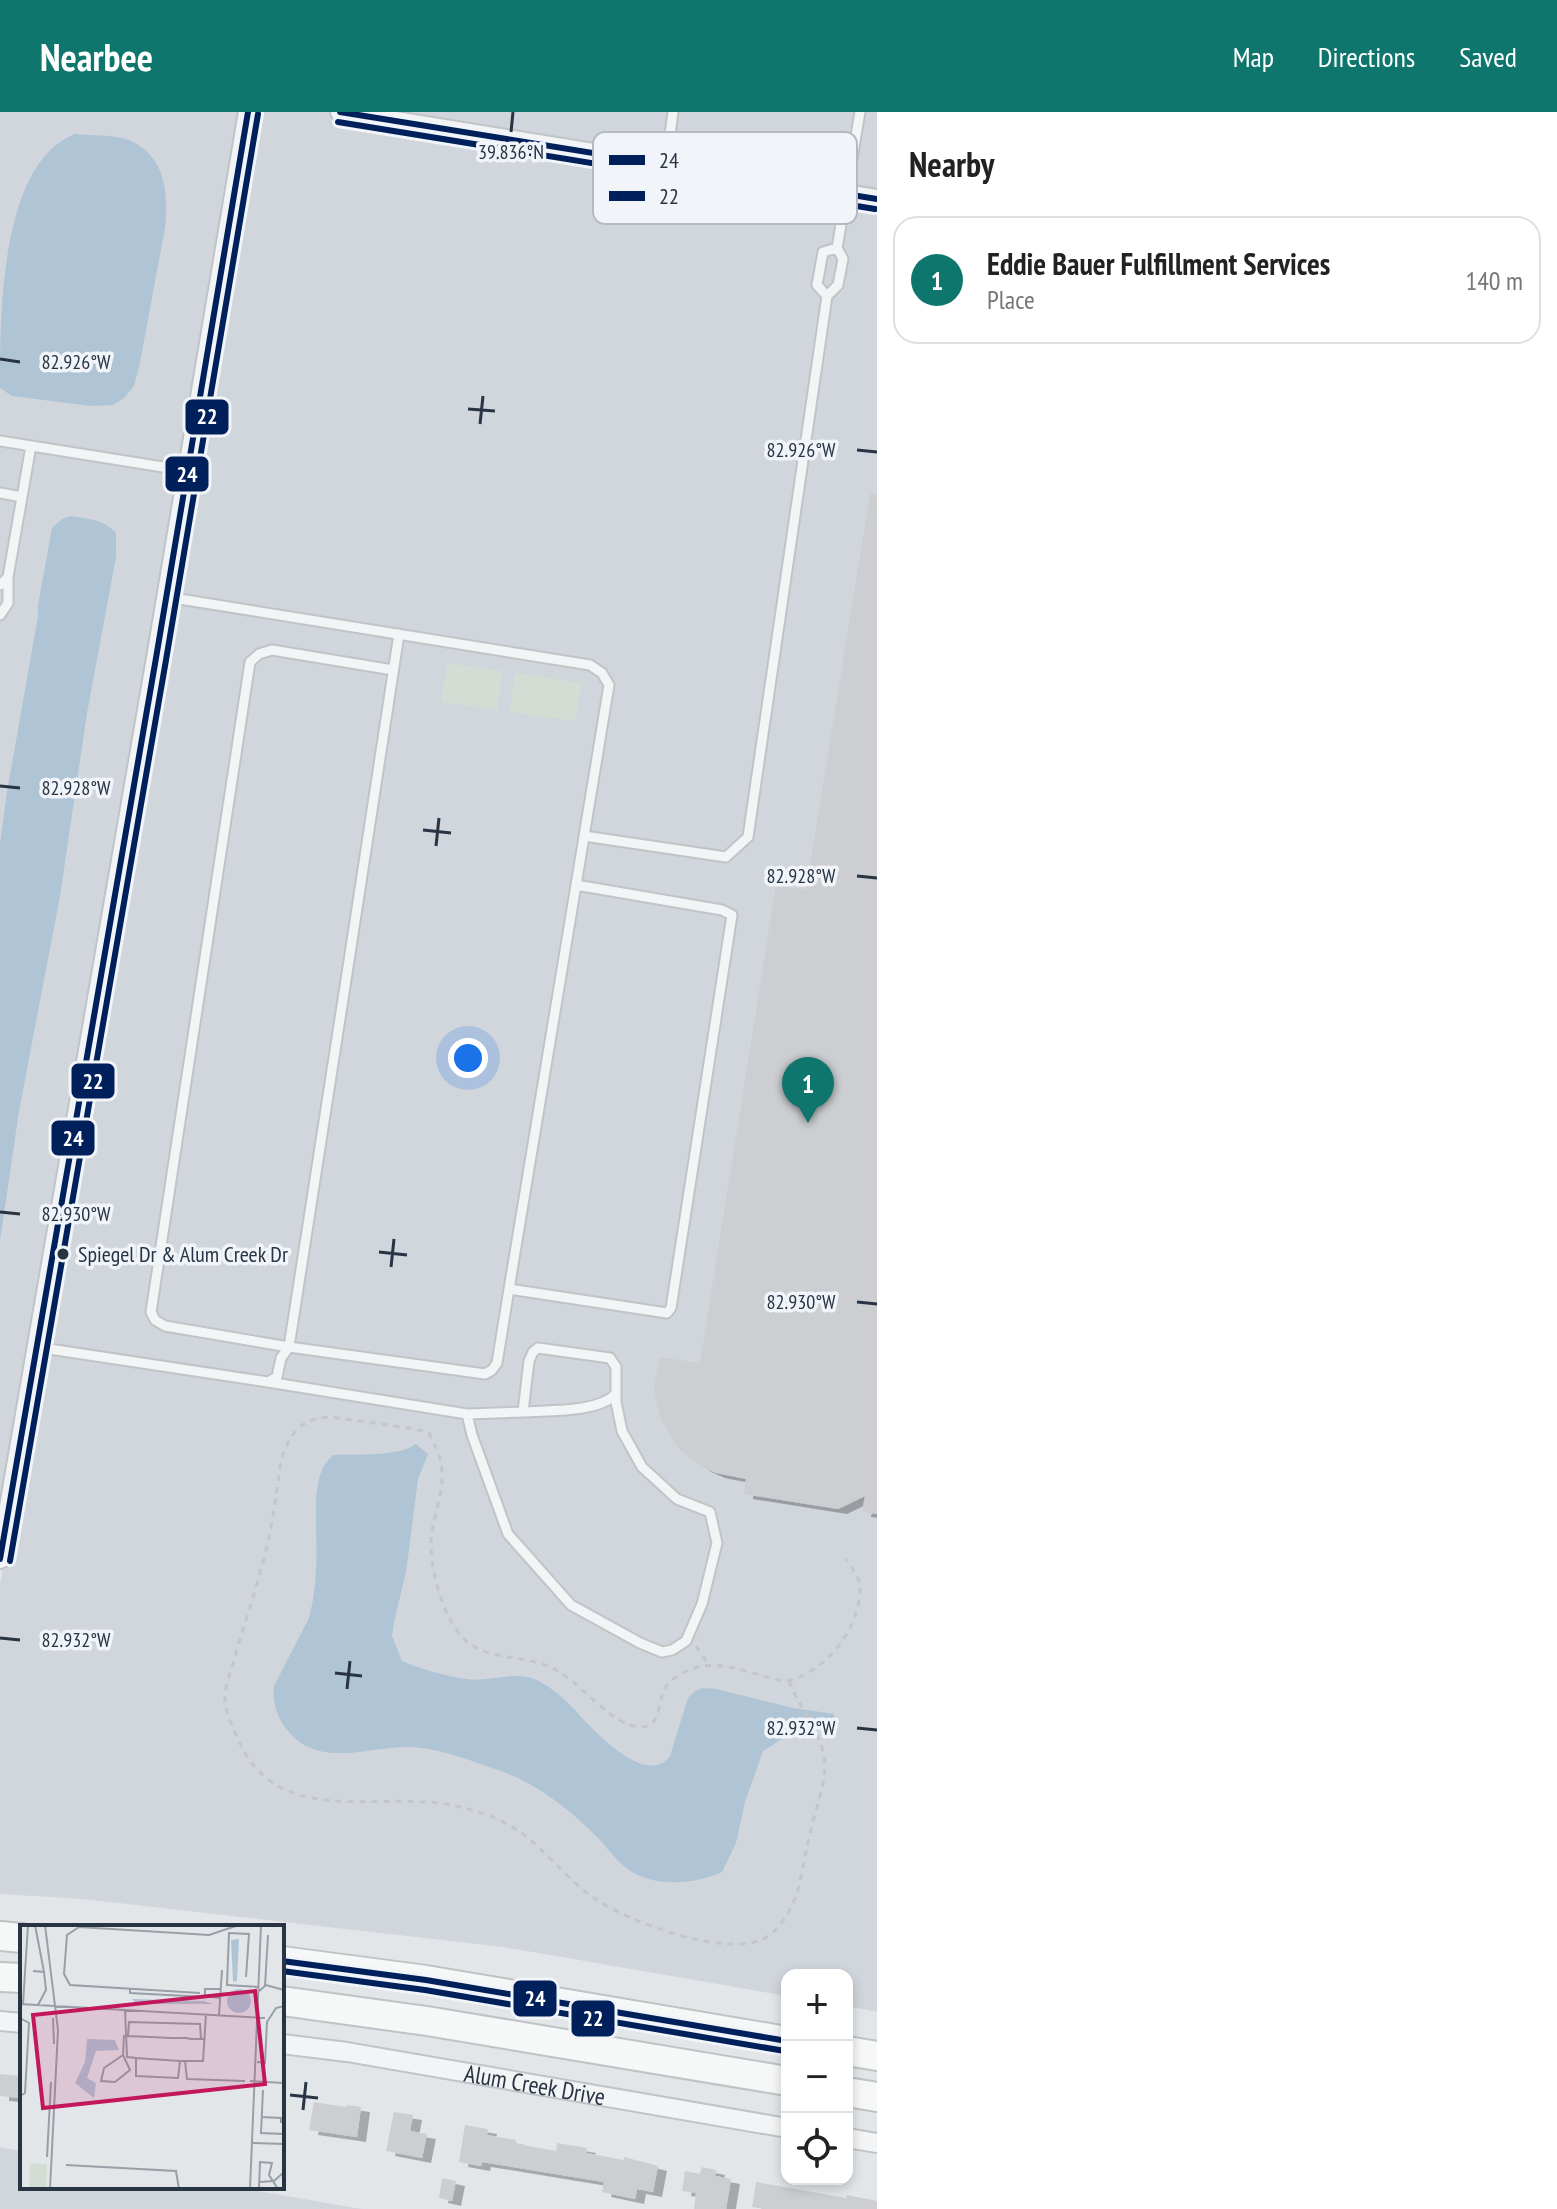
<!DOCTYPE html>
<meta charset="utf-8">
<style>
:root{--surface:#fff;--page:#f6f6f6;--text:#222;--muted:#767676;--line:#e0e0e0;--accent:#0f766e}
body{margin:0;font-family:"PT Sans Narrow",sans-serif;background:var(--page);color:var(--text)}
.controls{position:absolute;right:24px;bottom:24px;display:grid;overflow:hidden;border-radius:16px;box-shadow:0 4px 12px #0003}
.controls button{width:72px;height:72px;display:grid;place-items:center;padding:0;border:0;border-bottom:2px solid var(--line);background:var(--surface);color:var(--text);font:40px sans-serif}
.you{position:absolute;left:468px;top:946px;width:28px;height:28px;margin:-20px;border:6px solid #fff;border-radius:50%;background:#1a73e8;box-shadow:0 0 0 12px #1a73e833}
.badge{display:grid;place-items:center;width:52px;height:52px;border-radius:50%;background:var(--accent);color:#fff;font-size:26px;font-weight:700}
.pin{position:absolute;translate:-50% -66px;filter:drop-shadow(0 2px 4px #0008)}
.pin::after{content:'';position:absolute;top:42px;width:28px;height:24px;background:inherit;clip-path:polygon(0 0,100% 0,50% 100%)}
.list{margin:0;padding:0;list-style:none}
h2{display:flex;justify-content:space-between;align-items:center;height:104px;margin:0;padding:0 32px;font-size:34px}
h2 small{font-size:26px;font-weight:400;color:var(--muted)}
.list li{display:grid;grid-template-columns:52px 1fr auto;gap:24px;align-items:center;box-sizing:border-box;height:128px;margin:0 16px 16px;padding:0 16px;border:2px solid var(--line);border-radius:24px}
.list b{display:block;font-size:30px;white-space:nowrap}
.list p{margin:0;font-size:26px;white-space:nowrap;color:var(--muted)}
.list em{font-size:26px;font-style:normal;color:var(--muted)}
.icon{flex:none;width:44px;height:44px;fill:none;stroke:currentColor;stroke-width:2;stroke-linecap:round;stroke-linejoin:round}
.map{position:relative;flex:none;width:877px;height:2097px;overflow:hidden}
header{display:flex;align-items:center;gap:48px;box-sizing:border-box;height:112px;padding:0 40px;background:var(--accent);color:#fff}
header strong{font-size:38px}
nav{display:flex;gap:44px;margin-inline-start:auto;font-size:28px}
main{display:flex}
aside{flex:1;background:var(--surface)}
.map>svg:first-child{display:block}
.built{fill:#d1d5dc}
.green{fill:#d4ddd3}
.water{fill:#afc4d5}
.building{fill:#ccced1;filter:url(#shadow)}
.lines{fill:none;stroke-linecap:round;stroke-linejoin:round}
.service-casing{stroke:#c1c4c7;stroke-width:13}
.minor-casing{stroke:#c1c4c7;stroke-width:22}
.primary-casing{stroke:#bfc3c6;stroke-width:32}
.path{stroke:#c4c7ca;stroke-width:3;stroke-dasharray:6 6;stroke-linecap:butt}
.service{stroke:#f2f4f5;stroke-width:9}
.minor{stroke:#f2f4f5;stroke-width:18}
.primary{stroke:#f6f7f7;stroke-width:28}
.bus-1-casing{stroke:#f1f4f8;stroke-width:12}
.bus-2-casing{stroke:#f1f4f8;stroke-width:12}
.bus-1{stroke:#00205b;stroke-width:6}
.bus-2{stroke:#00205b;stroke-width:6}
.ticks{fill:none;stroke:#283444;stroke-width:3}
.bus-dot{fill:#283444;stroke:#f1f4f8;stroke-width:3}
.labels{text-anchor:middle;dominant-baseline:central;stroke-width:7;stroke-linejoin:round;paint-order:stroke}
.bus-label{font-size:22px;fill:#283444;stroke:#f1f4f8;text-anchor:start}
.street-label{font-size:24px;fill:#283444;stroke:#f1f4f8}
.inset-road{fill:none;stroke:#989fa7;stroke-width:2}
.view{fill:#c2185b;fill-opacity:0.15;stroke:#c2185b;stroke-width:4}
.inset-edge{fill:none;stroke:#283444;stroke-width:4}
.key{fill:#f1f4f8;stroke:#b5bac2;stroke-width:2}
.key-label{font-size:22px;fill:#283444}
.ticks-label{font-size:20px;text-anchor:middle;fill:#283444;stroke:#f1f4f8;stroke-width:7;stroke-linejoin:round;paint-order:stroke}
.line-badge{stroke:#f1f4f8;stroke-width:3}
.badge-label{font-size:22px;text-anchor:middle;font-weight:bold;fill:#fff}
</style>
<header>
<strong>Nearbee</strong>
<nav><a>Map</a><a>Directions</a><a>Saved</a></nav>
</header>
<main>
<div class="map">
<svg width="877" height="2097" viewBox="0 0 877 2097">
<defs>
<filter id="shadow"><feDropShadow dx="9" dy="5" stdDeviation="0" flood-color="#0004"/></filter>
</defs>
<rect width="100%" height="100%" fill="#e3e6e9"/>
<path class="built" d="M0,0H877V1900L847,1894V1863H787V1884L503,1835L83,1787L0,1782V1472L102,902L0,1447Z
M0,2035L22,2039V2075H233L362,2097H0Z"/>
<path class="green" d="M447,551L502,559L497,598L441,590Z
M515,561L581,571L575,609L510,600Z"/>
<path class="water" d="M75,22C91,24 110,22 126,27C165,41 169,80 165,116L140,250L134,274L124,286L113,293L91,294L12,284L0,276C0,202 0,51 75,22Z
M71,404C90,407 102,407 116,421V445L87,601L60,784L19,999L0,1129V732L7,680L38,504V493L52,416L62,407Z
M416,1332L428,1342L418,1367L406,1460L394,1510L392,1524L402,1549C421,1557 445,1564 466,1567C493,1571 519,1555 544,1572C552,1577 561,1584 568,1591C586,1609 644,1679 670,1644L688,1586L695,1579L702,1576L716,1577L793,1596L834,1602L835,1607H813L763,1639L745,1690L736,1731L722,1760C695,1772 656,1776 629,1758C616,1749 606,1734 595,1723C567,1695 533,1669 495,1657C469,1648 441,1637 413,1635C370,1633 320,1658 288,1619C277,1606 272,1590 274,1574L309,1506C317,1477 317,1444 316,1413C316,1395 315,1375 322,1358C324,1352 329,1348 333,1343C356,1342 399,1345 416,1332Z"/>
<path class="building" d="M870,382L877,383V1402L862,1400L865,1384L838,1397L744,1382L746,1367L716,1361L702,1355L678,1336L661,1308L654,1277L659,1245L700,1251L776,773L806,778Z
M0,1962L22,1964V1986L0,1984Z
M314,1990L346,1995V1993L361,1995L357,2025L309,2018Z
M394,2000L413,2003L410,2019L427,2022L422,2046L386,2039Z
M465,2013L488,2017L487,2023L516,2028V2032L556,2039L557,2031L587,2036L586,2041L624,2048V2045L658,2054L653,2080L637,2077L635,2087L602,2080L604,2070L482,2050L481,2054L459,2050Z
M702,2055L716,2058L715,2064L731,2067L726,2097H694L696,2081L682,2079L685,2059L700,2062Z
M442,2066L456,2069L452,2089L439,2086Z
M756,2070L846,2086L847,2083L877,2089V2097H766L752,2095Z"/>
<g class="lines">
<defs>
<path id="service" d="M666,53L673,0
M837,136L860,0
M837,136L843,147L838,173L827,184L817,173L823,140Z
M0,329L188,359
M0,381L22,385
M0,473L8,465L31,334
M0,503L8,491V465
M393,558L272,538L259,542L250,550L151,1200L155,1208L165,1214L289,1235C326,997 363,760 399,522
M584,724L726,745L748,725L827,184
M509,1177L576,773
M36,1235L268,1270L277,1265L281,1246L289,1235L485,1262L492,1258L497,1251L509,1177L667,1201L671,1196L732,803L722,798L576,773L609,573L602,561L590,553L167,485
M268,1270L467,1302L472,1323L508,1422L571,1493L640,1531L662,1540L672,1538L686,1529L702,1492L717,1431L710,1400L677,1387L642,1355L622,1319L616,1290V1255L610,1246L538,1236L533,1240L529,1249L523,1300L467,1302
M523,1300C549,1298 597,1301 616,1282"/>
<g id="minor">
<path d="M340,0L877,87"/>
<path d="M0,1447L156,546L248,0"/>
<path d="M0,1909L22,1911"/>
<path id="s1" d="M282,1932L347,1940L787,2016"/>
<path d="M847,2026L877,2031"/>
</g>
<path id="primary" d="M0,1824L22,1826
M282,1849L426,1868L787,1929
M0,1865L22,1866
M282,1889L427,1909L787,1969
M847,1939L877,1944
M847,1980L877,1985"/>
</defs>
<use href="#service" class="service-casing"/>
<use href="#minor" class="minor-casing"/>
<use href="#primary" class="primary-casing"/>
<path class="path" d="M696,1534L709,1554
M789,1569C798,1593 816,1614 823,1639C830,1666 815,1695 810,1722C806,1738 804,1753 800,1769C796,1790 782,1819 761,1828C721,1844 628,1810 594,1786C563,1765 541,1730 507,1712C492,1703 473,1698 456,1694C382,1677 279,1719 239,1629C233,1616 223,1596 225,1583C226,1571 231,1559 234,1548C242,1519 252,1490 260,1461C271,1424 276,1386 281,1348C291,1320 300,1306 332,1305L415,1317L429,1321C435,1334 442,1346 442,1361C443,1386 431,1408 431,1433C431,1462 445,1514 470,1532C495,1549 530,1543 556,1558C582,1572 612,1614 640,1615C663,1616 657,1585 667,1573C675,1564 687,1558 698,1555C728,1548 758,1566 787,1569C827,1560 861,1515 860,1474C859,1463 851,1456 846,1447"/>
<use href="#service" class="service"/>
<use href="#minor" class="minor"/>
<use href="#primary" class="primary"/>
<defs>
<path id="bus-1" d="M340,0L877,87
M0,1447L156,546L248,0
M282,1849L426,1868L787,1929"/>
<path id="bus-2" d="M338,10L875,97
M10,1449L166,548L258,2
M282,1859L425,1878L785,1939"/>
</defs>
<use href="#bus-1" class="bus-1-casing"/>
<use href="#bus-2" class="bus-2-casing"/>
<use href="#bus-1" class="bus-1"/>
<use href="#bus-2" class="bus-2"/>
</g>
<path class="ticks" d="M511,20L513,0M0,247L20,250M468,297L495,299M480,312L483,284M857,338L877,340M0,674L20,676M423,718L451,721M436,734L439,706M857,764L877,766M0,1100L20,1102M379,1140L407,1143M391,1155L394,1127M857,1190L877,1192M0,1526L20,1528M335,1561L362,1564M347,1577L350,1549M857,1616L877,1618M290,1983L318,1986M303,1998L306,1970"/>
<circle class="bus-dot" cx="63" cy="1142" r="7"/>
<g class="labels">
<g class="bus-label">
<text x="78" y="1142">Spiegel Dr &amp; Alum Creek Dr</text>
</g>
<g class="street-label">
<text stroke="none"><textPath href="#s1" startOffset="256">Alum Creek Drive</textPath></text>
</g>
</g>
<g transform="translate(20 1813)">
<rect width="264" height="264" fill="#e3e6e9"/>
<path d="M10,238L27,239L26,264H9Z" fill="#d4ddd3"/>
<path d="M219,14L217,56L213,57L211,15ZM207 76a12 12 0 1 1 24 0a12 12 0 1 1-24 0ZM112,74L184,76L193,79H117ZM67,114L95,115L99,125L76,126L67,153L76,158L74,173L55,158L65,137Z" fill="#afc4d5"/>
<path class="inset-road" d="M15,0L24,47M25,0L38,105L30,264M13,46L24,47L26,65L18,80M226,52L229,9L209,8L207,60L238,62M245,61L248,10M110,63V68L186,72M238,67L246,60L264,65M180,68L50,60L44,49L47,10L59,2L189,10L219,0M200,73L185,71V64H201M0,79L245,93M3,79L8,0M105,84L107,132L116,133V151L158,153L160,136H183L186,89M199,90L202,45M0,93L9,98L5,168L0,171M33,93L34,119M181,114L180,99L109,97L108,111L152,113H166L171,114H185M103,130L110,145L95,157L81,156L84,143L103,130L104,110M116,133L160,136M165,136L167,154L225,156M237,137L245,138L247,97L256,83L264,81M230,156L264,158M243,165L241,208L264,209M0,178V226M242,192L261,193V198M233,218L264,219M27,232L31,157M46,240L156,246L159,264M239,257L254,256L264,247M230,264L241,0M239,264L240,237L252,238L249,250L258,264"/>
<path class="view" d="M235,66L245,159L23,183L13,90Z"/>
<rect width="264" height="264" class="inset-edge"/>
</g>
<rect x="593" y="20" width="264" height="92" rx="12" class="key"/>
<rect x="609" y="43" width="36" height="10" fill="#00205b"/>
<rect x="609" y="79" width="36" height="10" fill="#00205b"/>
<g class="key-label">
<text x="659" y="56">24</text>
<text x="659" y="92">22</text>
</g>
<g class="ticks-label">
<text x="511" y="47">39.836°N</text>
<text x="76" y="257">82.926°W</text>
<text x="801" y="345">82.926°W</text>
<text x="76" y="683">82.928°W</text>
<text x="801" y="771">82.928°W</text>
<text x="76" y="1109">82.930°W</text>
<text x="801" y="1197">82.930°W</text>
<text x="76" y="1535">82.932°W</text>
<text x="801" y="1623">82.932°W</text>
</g>
<g class="line-badge">
<rect x="184" y="286" width="46" height="38" rx="8" fill="#00205b"/>
<rect x="164" y="343" width="46" height="38" rx="8" fill="#00205b"/>
<rect x="70" y="950" width="46" height="38" rx="8" fill="#00205b"/>
<rect x="50" y="1007" width="46" height="38" rx="8" fill="#00205b"/>
<rect x="512" y="1867" width="46" height="39" rx="8" fill="#00205b"/>
<rect x="570" y="1887" width="46" height="39" rx="8" fill="#00205b"/>
</g>
<g class="badge-label">
<text x="207" y="312">22</text>
<text x="187" y="370">24</text>
<text x="93" y="977">22</text>
<text x="73" y="1034">24</text>
<text x="535" y="1894">24</text>
<text x="593" y="1914">22</text>
</g>
</svg>
<div class="controls">
<button>+</button>
<button>−</button>
<button><svg class="icon" aria-label="locate" viewBox="0 0 24 24"><circle cx="12" cy="12" r="6"/><path d="M12 2v4M12 18v4M2 12h4M18 12h4"/></svg></button>
</div>
<div class="you"></div>
<div class="pin badge" style="left:808px;top:1011px">1</div>
</div>
<aside>
<h2>Nearby<small></small></h2>
<ul class="list">
<li><span class="badge">1</span><div><b>Eddie Bauer Fulfillment Services</b><p>Place</p></div><em>140 m</em></li>
</ul>
</aside>
</main>
